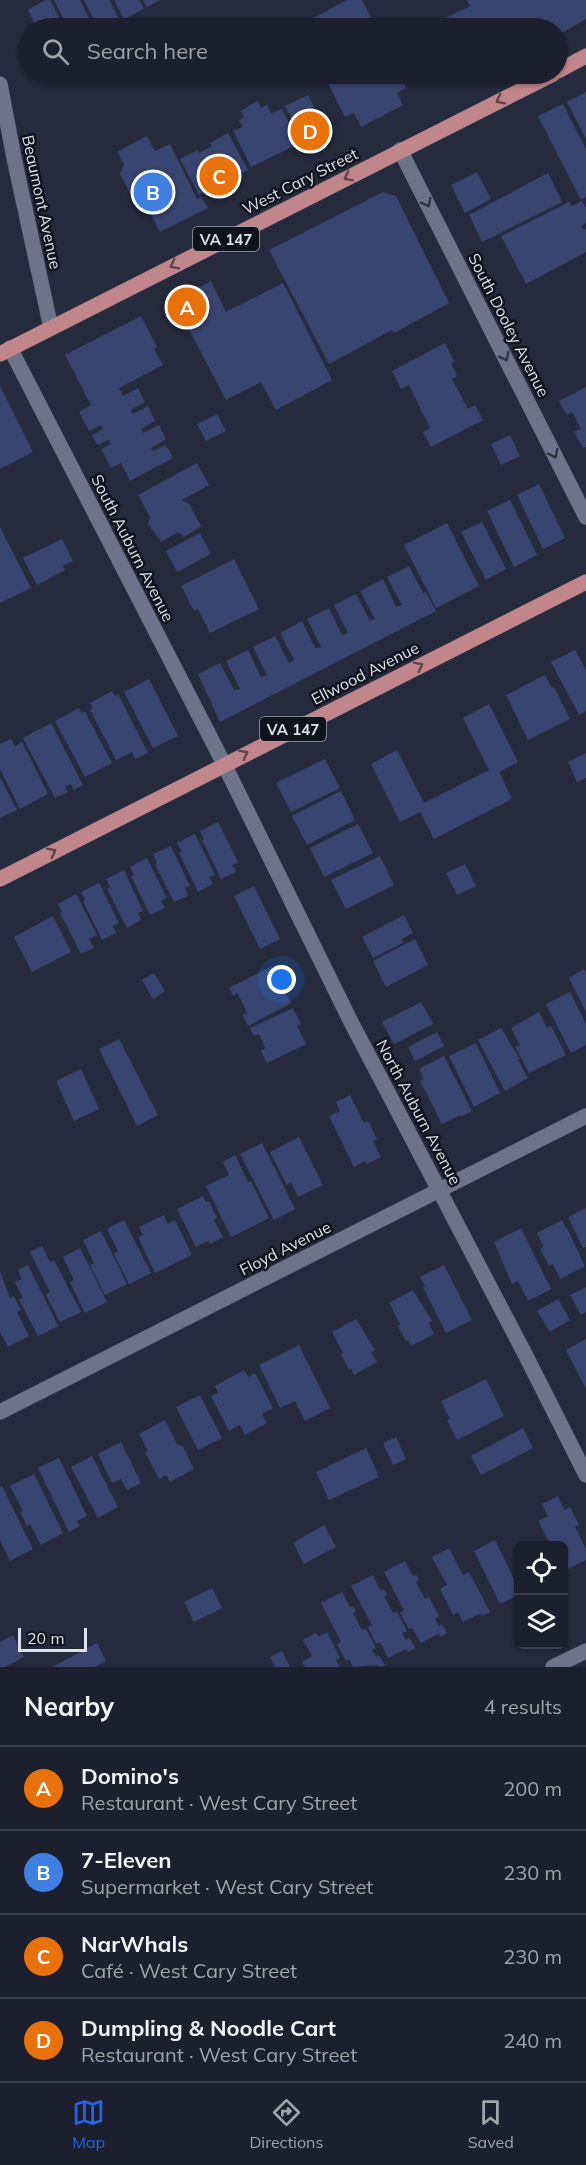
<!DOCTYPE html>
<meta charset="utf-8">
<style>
:root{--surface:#1c202e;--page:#252836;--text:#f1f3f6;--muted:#a0a3aa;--line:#3a3e4a;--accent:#2563eb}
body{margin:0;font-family:Mulish,sans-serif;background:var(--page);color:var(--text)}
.controls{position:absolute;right:18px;bottom:18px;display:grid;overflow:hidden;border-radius:9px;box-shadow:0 2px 4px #0004}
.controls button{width:54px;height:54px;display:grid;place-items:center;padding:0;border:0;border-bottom:2px solid var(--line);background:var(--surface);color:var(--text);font:30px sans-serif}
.scale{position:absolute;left:18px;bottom:15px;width:69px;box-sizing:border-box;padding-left:6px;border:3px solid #dde1ee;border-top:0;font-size:16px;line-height:21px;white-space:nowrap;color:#dde1ee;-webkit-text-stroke:4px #11131c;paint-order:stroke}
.you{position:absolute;left:282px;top:980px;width:21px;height:21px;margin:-15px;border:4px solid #fff;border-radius:50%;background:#1a73e8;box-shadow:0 0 0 9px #1a73e833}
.badge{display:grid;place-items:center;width:39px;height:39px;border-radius:50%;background:var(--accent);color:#fff;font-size:20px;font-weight:700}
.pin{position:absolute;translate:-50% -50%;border:3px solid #fff;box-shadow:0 2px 6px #0006}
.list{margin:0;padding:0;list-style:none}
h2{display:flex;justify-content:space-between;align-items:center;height:78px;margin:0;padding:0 24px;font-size:26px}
h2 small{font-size:20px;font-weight:400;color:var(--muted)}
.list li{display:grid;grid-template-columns:39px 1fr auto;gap:18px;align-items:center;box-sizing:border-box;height:84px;padding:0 24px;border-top:2px solid var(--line)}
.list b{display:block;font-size:22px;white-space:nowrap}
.list p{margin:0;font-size:20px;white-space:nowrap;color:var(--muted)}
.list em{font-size:20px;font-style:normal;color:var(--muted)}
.icon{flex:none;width:33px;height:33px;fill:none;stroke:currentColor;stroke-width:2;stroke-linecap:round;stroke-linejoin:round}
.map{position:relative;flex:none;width:586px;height:1667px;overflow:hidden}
.search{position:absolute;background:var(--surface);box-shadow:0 2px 4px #0004;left:18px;right:18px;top:18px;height:66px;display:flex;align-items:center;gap:15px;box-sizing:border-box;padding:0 21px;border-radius:33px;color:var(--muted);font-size:22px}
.sheet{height:414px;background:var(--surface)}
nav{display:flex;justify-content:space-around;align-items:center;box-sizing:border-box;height:84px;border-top:2px solid var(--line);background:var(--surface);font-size:16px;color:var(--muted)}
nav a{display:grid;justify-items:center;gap:3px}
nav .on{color:var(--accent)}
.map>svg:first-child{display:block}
.building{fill:#394571}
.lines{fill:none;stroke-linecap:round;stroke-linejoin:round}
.street-casing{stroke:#404454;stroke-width:16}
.secondary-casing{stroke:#404454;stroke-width:16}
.primary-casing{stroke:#404454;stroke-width:16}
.street{stroke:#6d748a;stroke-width:15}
.secondary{stroke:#6d748a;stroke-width:15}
.primary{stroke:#c0868c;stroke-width:15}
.oneway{stroke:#60474e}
.oneway2{stroke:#313542}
.labels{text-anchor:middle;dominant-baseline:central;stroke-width:5;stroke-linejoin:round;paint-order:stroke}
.shield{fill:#11131c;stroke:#a0a3af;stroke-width:1.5}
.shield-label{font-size:15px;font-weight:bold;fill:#dde1ee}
.street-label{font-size:16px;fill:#dde1ee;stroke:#11131c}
</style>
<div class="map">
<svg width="586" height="1667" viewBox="0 0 586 1667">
<rect width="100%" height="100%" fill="#252a3d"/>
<path class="building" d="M46,0H50L65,28H37L28,10Z
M54,0H80L94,28H68Z
M84,0H109L120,21L110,27L111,28H98Z
M114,0H139L144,9L124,19Z
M143,0H160L147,7Z
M347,0H362L376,28H299L298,26Z
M467,0H586V19L558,35V28H544L540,21L526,28H425L470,6Z
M28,38V64L20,43Z
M323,74H398L406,88L397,93L403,105L361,127L354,113L345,117Z
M586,92V139L567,102Z
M308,95L326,131L304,143L285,106Z
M258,101L261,108L267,105L271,113L282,109L300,143L251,167L233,131L243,127L239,120L244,117L240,111Z
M563,104L586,149V197L581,200L538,116Z
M228,133L248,170L199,195L180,159L198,150L199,153L212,146L210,143Z
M147,136L155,151L170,144L197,199L201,197L208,208L160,232L150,213L139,211L120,174L124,164L117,152Z
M477,172L491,199L465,213L451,185Z
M548,173L562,202L482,242L469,215Z
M383,192L396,196L449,303L394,333L392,330L329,364L269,250Z
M582,201L586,208V223L581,226L584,230L586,229V252L526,284L501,236L569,202L571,206Z
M211,281L226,312L283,283L332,380L276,410L261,382L226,400L174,301Z
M141,316L157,347L154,349L163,365L119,388L123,396L138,388L145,402L131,410L133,414L148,406L155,421L141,429L143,433L159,425L166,439L151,448L153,451L166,445L173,458L130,481L121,463L111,468L101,449L111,444L108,440L98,445L92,435L103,429L101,425L89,431L79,412L91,405L65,355Z
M445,343L454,361L451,363L457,376L452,379L468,409L475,405L483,420L431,447L423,432L430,428L409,385L401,389L392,371Z
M0,386L33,452L0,469Z
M586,387V447L583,448L574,432L581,429L572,412L567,415L559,401Z
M217,414L226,431L206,441L197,424Z
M510,435L520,456L501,465L491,444Z
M197,463L209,485L182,500L189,504L201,526L184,537L178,532L161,542L148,524L150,517L138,495Z
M539,484L565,538L543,549L517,495Z
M510,500L537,555L514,567L487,511Z
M482,522L506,569L486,580L461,532Z
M447,523L479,586L436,608L404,545Z
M0,527L31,588L0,603Z
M200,533L211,554L177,572L166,551Z
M62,539L73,561L63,566L65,570L37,585L23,558Z
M234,559L259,609L210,633L198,609L194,611L181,586Z
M409,566L423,593L426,592L436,611L220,722L198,674L220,663L234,690L240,689L226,661L248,650L261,677L267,675L253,647L275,636L289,663L291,662L294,660L280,633L302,621L315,648H318L321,647L307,619L329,608L342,635L348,633L334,605L356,594L370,621L375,619L360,591L383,579L396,607L402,605L387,577Z
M575,650L586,670V711L579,715L551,662Z
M545,675L551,686L555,689L570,719L528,740L506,695Z
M149,679L178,736L153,748L124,692Z
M112,691L115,696L118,694L148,753L135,759L132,752L116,760L90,710L93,708L90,703Z
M489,704L518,762L499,772L512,799L434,839L420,812L400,822L371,764L397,750L424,803L489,770L463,718Z
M79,708L82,713L85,712L112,763L85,777L55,721Z
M51,723L83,785L74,790L71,784L65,787L68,792L55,798L23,738Z
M11,739L15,746L22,742L48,794L20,809L0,769V744Z
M586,753V778L577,782L568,762Z
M325,759L340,788L291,812L276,783Z
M0,777L17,810L0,818Z
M341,791L355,820L307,845L292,816Z
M218,822L238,862L232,865L236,872L221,879L202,840L204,839L200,831Z
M358,824L373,853L324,877L310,848Z
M195,834L215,875L209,877L213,884L198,892L179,853L182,852L177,843Z
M171,846L190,886L185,888L188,896L174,902L155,864L157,863L153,854Z
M380,856L394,885L346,909L331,880Z
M147,858L167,898L161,901L165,908L150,915L131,876L134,875L130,867Z
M465,864L476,886L457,895L446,873Z
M124,870L143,911L138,913L141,920L127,928L107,889L110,887L106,879Z
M99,883L119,923L113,926L116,933L102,940L83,901L85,900L81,892Z
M254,886L280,939L260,949L234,896Z
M76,894L97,935L89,939L94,948L81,954L60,913L62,912L58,904Z
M404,915L413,933L402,939L403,943L373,958L362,937Z
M53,916L71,952L32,972L14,937Z
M415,939L428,965L386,987L373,961Z
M272,966L291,1003L248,1026L242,1015L247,1013L243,1004L237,993L233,996L229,988Z
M584,969L586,972V1012L569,978Z
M154,973L165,991L153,999L142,980Z
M570,992L586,1024V1045L571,1053L546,1004Z
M421,1002L433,1024L394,1044L382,1022Z
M293,1008L301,1024L297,1026L306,1044L267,1063L261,1051L265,1048L259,1034L254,1036L250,1028Z
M539,1012L547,1028L551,1026L566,1055L529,1073L515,1047L520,1045L511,1028Z
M501,1028L520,1059L518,1060L528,1078L505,1091L478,1040Z
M437,1032L444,1046L415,1061L408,1047Z
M119,1039L158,1115L137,1126L99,1049Z
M476,1043L500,1093L474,1107L449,1056Z
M444,1056L472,1111L461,1117L460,1115L442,1124L420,1081L424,1079L419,1069Z
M81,1069L99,1109L74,1121L56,1081Z
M350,1095L364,1123L368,1121L377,1139L373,1141L381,1157L367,1164L365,1161L354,1167L329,1116L340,1111L336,1102Z
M299,1137L323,1185L298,1197L291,1182L287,1185L270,1152Z
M262,1143L295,1209L274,1220L240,1154Z
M235,1155L248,1182L251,1181L269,1218L231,1237L206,1186L229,1175L223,1162Z
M203,1196L206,1202L209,1201L217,1218L214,1220L223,1237L210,1244L209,1241L196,1247L177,1209Z
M586,1208V1247L583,1248L568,1217Z
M164,1215L168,1224L175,1220L192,1255L155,1273L138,1237L143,1235L139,1227Z
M124,1220L151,1273L129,1284L114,1254L118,1251L107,1229Z
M562,1220L566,1228H567L585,1266L560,1279L553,1264L549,1266L540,1249L544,1247L537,1233Z
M521,1228L551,1289L528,1301L518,1281L512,1284L494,1242Z
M101,1231L127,1284L105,1295L90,1265L94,1263L83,1240Z
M42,1246L50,1262L54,1260L81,1312L60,1322L46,1295L50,1292L30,1252Z
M80,1248L107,1302L85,1313L70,1282L74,1280L63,1257Z
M28,1265L58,1326L38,1336L19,1300L23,1298L15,1282L22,1279L18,1270Z
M444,1265L472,1320L446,1333L423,1287L425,1286L420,1277Z
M0,1272L10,1298L14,1296L21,1310L17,1312L29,1336L8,1347L0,1332Z
M586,1287V1312L581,1315L570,1295Z
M413,1290L432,1321L429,1323L434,1334L411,1346L408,1340L406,1341L398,1326L400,1324L389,1303Z
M558,1299L570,1320L550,1332L537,1311Z
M356,1319L375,1350L371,1352L377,1362L354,1375L351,1368L349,1370L341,1354L343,1353L332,1332Z
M586,1339V1389L566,1350Z
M299,1345L330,1408L305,1421L295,1401L280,1408L259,1365Z
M244,1370L248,1377L255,1373L273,1408L262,1414L267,1423L245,1435L240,1425L229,1431L211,1396L218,1393L215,1386Z
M486,1379L504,1416L457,1440L447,1420L450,1419L441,1401Z
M200,1395L222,1438L198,1450L176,1407Z
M165,1420L177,1444L183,1447L194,1469L170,1482L166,1475L159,1479L145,1452L148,1451L139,1434Z
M523,1428L533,1448L481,1475L471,1456Z
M396,1437L406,1459L393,1465L383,1443Z
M121,1442L141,1483L127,1490L121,1479L112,1483L98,1454Z
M366,1448L379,1477L329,1500L316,1472Z
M92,1456L118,1507L98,1518L71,1467Z
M59,1458L87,1516L77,1521L80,1526L69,1532L38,1468Z
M34,1474L63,1533L41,1545L30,1524L27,1526L20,1512L23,1511L10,1486Z
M2,1486L33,1549L10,1561L0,1540V1487Z
M558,1496L564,1510L570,1507L579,1525L575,1527L586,1549V1560L564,1571V1545H551L538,1521L548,1516L542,1504Z
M324,1525L336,1547L304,1564L293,1543Z
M495,1540L518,1587V1595L500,1604L474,1551Z
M449,1548L463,1575L469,1572L490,1612L482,1616L481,1613L463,1622L458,1612L453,1615L440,1589L447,1585L432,1557Z
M405,1561L413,1576L416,1574L419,1580L416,1582L425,1599L429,1597L439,1616L435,1619L439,1626L442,1624L447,1633L440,1637L438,1634L421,1643L412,1628L409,1629L400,1613L404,1610L384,1572Z
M373,1575L380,1590L384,1589L387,1595L384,1596L393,1613L397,1612L407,1631L402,1633L406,1640L410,1638L415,1648L408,1652L406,1649L388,1658L380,1642L376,1644L368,1627L372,1625L351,1586Z
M212,1588L222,1608L194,1622L184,1602Z
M342,1592L350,1607L353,1606L356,1612L353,1613L362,1630L366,1629L376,1648L372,1650L376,1657L379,1655L385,1665L380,1667L376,1665L353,1667L349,1659L346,1661L337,1644L341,1642L321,1603Z
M327,1632L340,1658L336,1660L340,1667H305L302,1662L312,1656L303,1640L316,1633L318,1637Z
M13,1635L24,1657L5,1667H0V1642Z
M97,1643L106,1661L95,1667H52Z
M282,1651L290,1667H275L270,1657Z"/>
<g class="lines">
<defs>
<path id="street" d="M0,84L14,158L51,328
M400,150L586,517
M10,348L224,764L351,1022L525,1354L586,1475
M0,1412L586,1116"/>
<path id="secondary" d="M553,1667L586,1651"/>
<path id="primary" d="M558,71L586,56
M0,354L553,74
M0,879L586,582"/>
</defs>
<use href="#street" class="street-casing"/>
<use href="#secondary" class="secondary-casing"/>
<use href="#primary" class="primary-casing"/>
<use href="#street" class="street"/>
<use href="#secondary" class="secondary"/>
<use href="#primary" class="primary"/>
</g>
<defs><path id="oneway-chevron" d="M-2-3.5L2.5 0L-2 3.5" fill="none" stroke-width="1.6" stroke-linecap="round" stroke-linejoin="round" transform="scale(1.5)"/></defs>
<g class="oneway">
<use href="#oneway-chevron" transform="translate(500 100) rotate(153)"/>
<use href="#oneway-chevron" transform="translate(348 177) rotate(153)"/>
<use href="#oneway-chevron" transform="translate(174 265) rotate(153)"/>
<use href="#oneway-chevron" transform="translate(419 666) rotate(-27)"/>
<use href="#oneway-chevron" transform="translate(244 754) rotate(-27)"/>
<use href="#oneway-chevron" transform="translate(52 852) rotate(-27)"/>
</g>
<g class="oneway2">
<use href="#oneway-chevron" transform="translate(427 203) rotate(63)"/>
<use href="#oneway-chevron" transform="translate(505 357) rotate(63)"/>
<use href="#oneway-chevron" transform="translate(554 454) rotate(63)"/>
</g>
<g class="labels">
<g class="shield">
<rect x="193" y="227" width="66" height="24" rx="4.5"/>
<rect x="260" y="717" width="66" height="24" rx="4.5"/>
</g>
<g class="shield-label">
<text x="226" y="239">VA 147</text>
<text x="293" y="729">VA 147</text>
</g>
<g class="street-label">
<text transform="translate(300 181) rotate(-27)">West Cary Street</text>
<text transform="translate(42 202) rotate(78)">Beaumont Avenue</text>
<text transform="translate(509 325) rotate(63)">South Dooley Avenue</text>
<text transform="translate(133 548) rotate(63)">South Auburn Avenue</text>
<text transform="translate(365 673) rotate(-27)">Ellwood Avenue</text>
<text transform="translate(419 1112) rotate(62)">North Auburn Avenue</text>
<text transform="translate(285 1248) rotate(-27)">Floyd Avenue</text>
</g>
</g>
</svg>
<div class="controls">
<button><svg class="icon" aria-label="locate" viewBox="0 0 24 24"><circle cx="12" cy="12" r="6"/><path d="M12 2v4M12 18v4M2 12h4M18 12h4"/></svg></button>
<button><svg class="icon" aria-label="layers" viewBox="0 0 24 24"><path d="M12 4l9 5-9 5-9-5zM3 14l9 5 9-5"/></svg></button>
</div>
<div class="scale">20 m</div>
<div class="you"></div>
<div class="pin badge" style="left:187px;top:307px;background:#e8710a">A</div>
<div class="pin badge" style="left:153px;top:192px;background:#3f7fe0">B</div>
<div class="pin badge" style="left:219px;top:176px;background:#e8710a">C</div>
<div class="pin badge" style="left:310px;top:131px;background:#e8710a">D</div>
<div class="search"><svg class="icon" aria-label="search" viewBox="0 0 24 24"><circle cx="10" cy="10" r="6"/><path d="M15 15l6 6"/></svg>Search here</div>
</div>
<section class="sheet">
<h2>Nearby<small>4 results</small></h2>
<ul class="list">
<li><span class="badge" style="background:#e8710a">A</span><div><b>Domino's</b><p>Restaurant · West Cary Street</p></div><em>200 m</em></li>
<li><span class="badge" style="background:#3f7fe0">B</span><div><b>7-Eleven</b><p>Supermarket · West Cary Street</p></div><em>230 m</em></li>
<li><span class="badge" style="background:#e8710a">C</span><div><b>NarWhals</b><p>Café · West Cary Street</p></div><em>230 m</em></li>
<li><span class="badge" style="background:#e8710a">D</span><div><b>Dumpling &amp; Noodle Cart</b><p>Restaurant · West Cary Street</p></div><em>240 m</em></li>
</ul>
</section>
<nav>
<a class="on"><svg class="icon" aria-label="map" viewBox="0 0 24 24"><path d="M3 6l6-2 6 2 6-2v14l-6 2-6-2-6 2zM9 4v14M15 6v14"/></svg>Map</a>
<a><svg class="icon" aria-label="directions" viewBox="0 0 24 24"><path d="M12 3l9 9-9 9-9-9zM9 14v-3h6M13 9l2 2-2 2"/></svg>Directions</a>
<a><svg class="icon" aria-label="saved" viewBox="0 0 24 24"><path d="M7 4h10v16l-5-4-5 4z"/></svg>Saved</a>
</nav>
